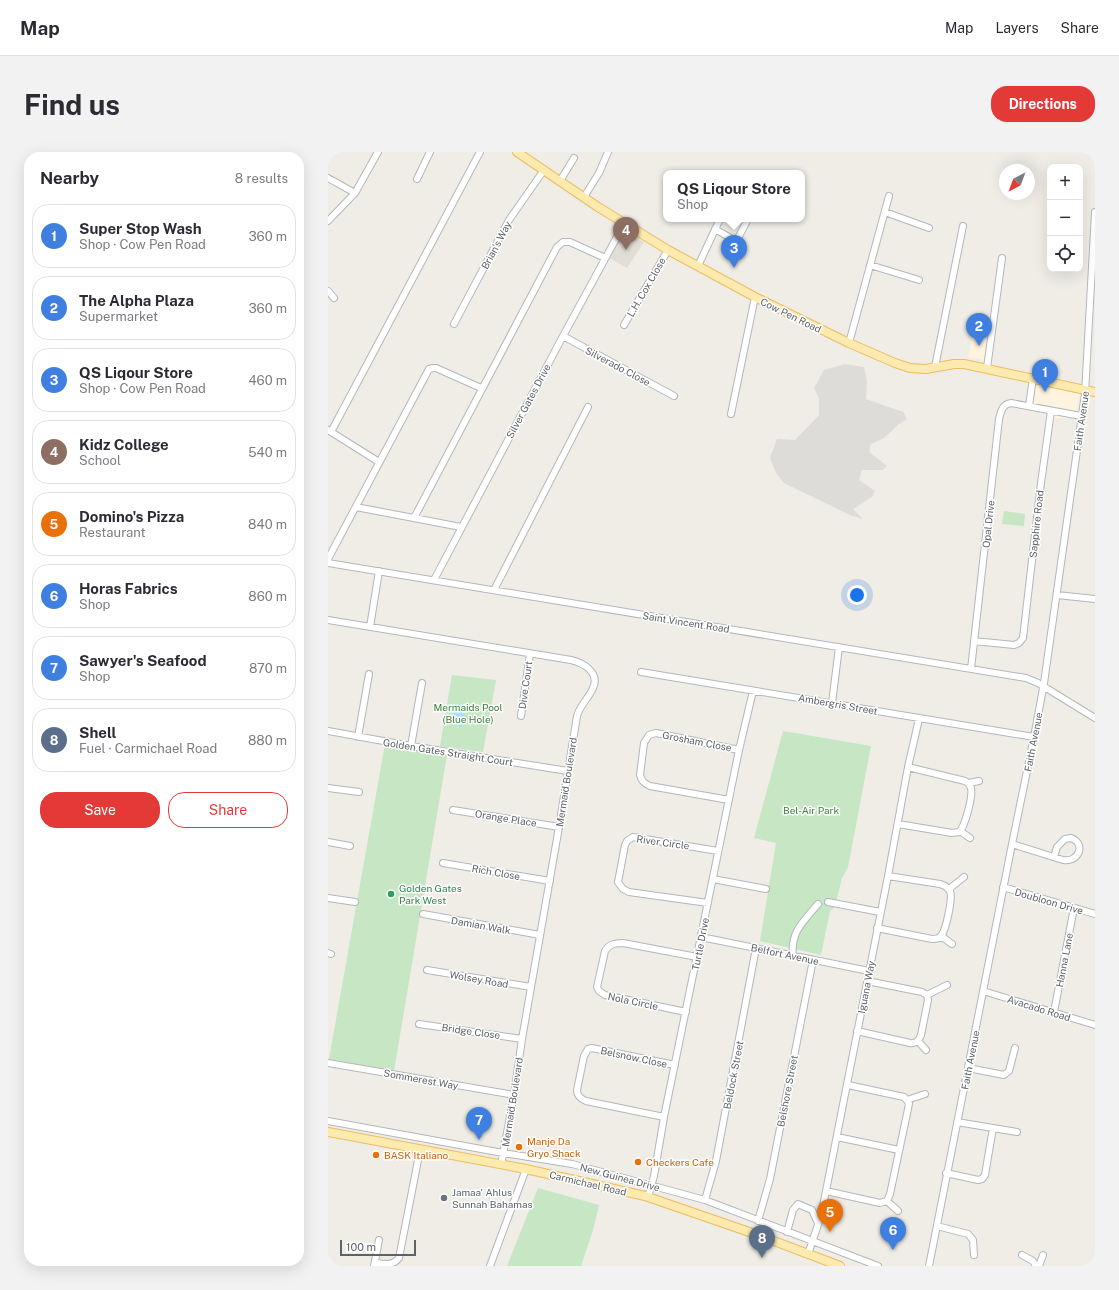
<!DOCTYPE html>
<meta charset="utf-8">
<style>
:root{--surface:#fff;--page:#f2f2f3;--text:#2b2b33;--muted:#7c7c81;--line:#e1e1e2;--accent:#e33a38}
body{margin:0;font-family:"Public Sans",sans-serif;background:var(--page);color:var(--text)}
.controls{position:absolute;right:12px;top:12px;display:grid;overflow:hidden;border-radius:8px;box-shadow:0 4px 16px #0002}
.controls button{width:36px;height:36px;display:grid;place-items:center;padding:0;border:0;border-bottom:1px solid var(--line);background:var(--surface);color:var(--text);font:20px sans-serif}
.compass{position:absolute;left:671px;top:12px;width:36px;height:36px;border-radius:50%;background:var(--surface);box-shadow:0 4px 16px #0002;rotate:221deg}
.scale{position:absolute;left:12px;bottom:10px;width:76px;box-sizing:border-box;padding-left:4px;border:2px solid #5e6266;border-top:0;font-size:11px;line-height:14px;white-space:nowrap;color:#5e6266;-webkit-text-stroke:3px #fff;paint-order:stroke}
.you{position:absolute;left:529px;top:443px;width:14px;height:14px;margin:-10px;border:3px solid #fff;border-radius:50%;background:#1a73e8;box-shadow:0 0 0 6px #1a73e833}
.badge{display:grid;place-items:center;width:26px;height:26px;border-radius:50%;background:var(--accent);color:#fff;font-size:13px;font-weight:700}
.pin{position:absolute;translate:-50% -33px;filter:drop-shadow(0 1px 2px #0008)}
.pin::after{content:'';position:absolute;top:21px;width:14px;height:12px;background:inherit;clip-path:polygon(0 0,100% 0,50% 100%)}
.popup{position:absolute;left:335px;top:18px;width:142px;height:52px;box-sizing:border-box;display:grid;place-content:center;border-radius:8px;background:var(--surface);filter:drop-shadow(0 1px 3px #0005);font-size:13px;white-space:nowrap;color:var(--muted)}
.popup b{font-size:15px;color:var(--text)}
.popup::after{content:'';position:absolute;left:50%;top:100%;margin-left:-8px;border:8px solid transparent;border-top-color:var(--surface)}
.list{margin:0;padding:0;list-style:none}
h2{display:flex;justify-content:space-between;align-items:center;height:52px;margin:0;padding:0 16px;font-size:17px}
h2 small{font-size:13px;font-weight:400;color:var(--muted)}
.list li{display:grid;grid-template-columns:26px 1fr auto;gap:12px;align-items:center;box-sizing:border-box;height:64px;margin:0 8px 8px;padding:0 8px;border:1px solid var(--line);border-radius:16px}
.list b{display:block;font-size:15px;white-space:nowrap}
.list p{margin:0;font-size:13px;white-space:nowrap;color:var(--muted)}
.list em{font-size:13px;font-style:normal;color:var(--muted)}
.actions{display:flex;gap:8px;padding:12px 16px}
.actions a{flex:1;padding:9px 0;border:1px solid var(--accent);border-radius:16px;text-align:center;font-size:14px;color:var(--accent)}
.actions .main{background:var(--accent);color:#fff}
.icon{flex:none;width:22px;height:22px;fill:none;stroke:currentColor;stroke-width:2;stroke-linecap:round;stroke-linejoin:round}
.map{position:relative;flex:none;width:767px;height:1114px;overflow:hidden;border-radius:16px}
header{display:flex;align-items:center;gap:24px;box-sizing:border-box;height:56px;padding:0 20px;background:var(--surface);border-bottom:1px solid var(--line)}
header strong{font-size:19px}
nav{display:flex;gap:22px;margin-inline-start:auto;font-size:14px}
.intro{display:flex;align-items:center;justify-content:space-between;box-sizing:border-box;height:96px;padding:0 24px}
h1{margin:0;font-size:28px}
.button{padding:10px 18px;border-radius:16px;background:var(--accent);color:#fff;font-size:14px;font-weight:700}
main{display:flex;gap:24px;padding:0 24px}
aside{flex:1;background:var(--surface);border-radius:16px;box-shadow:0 4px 16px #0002}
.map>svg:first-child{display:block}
.commercial{fill:#fdf3de}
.industrial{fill:#dedcd8}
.education{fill:#e2ded7}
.green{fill:#c6e6c4}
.water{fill:#aadefc}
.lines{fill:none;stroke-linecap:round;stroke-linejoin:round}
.minor-casing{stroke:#b3b7ba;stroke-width:8}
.major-casing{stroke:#ecbc62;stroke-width:10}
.minor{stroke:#fff;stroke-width:6}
.major{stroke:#fceaae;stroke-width:8}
.leisure-dot{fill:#2e9e5b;stroke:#fff;stroke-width:1.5}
.food-dot{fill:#e8710a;stroke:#fff;stroke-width:1.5}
.worship-dot{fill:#6b7280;stroke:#fff;stroke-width:1.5}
.labels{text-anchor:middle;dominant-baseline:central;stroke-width:3;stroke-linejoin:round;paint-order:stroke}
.street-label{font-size:10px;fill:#5e6266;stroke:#fff}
.park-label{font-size:10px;fill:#3a8238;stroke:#fff}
.leisure-label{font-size:10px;fill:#27864d;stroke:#fff;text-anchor:start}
.food-label{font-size:10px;fill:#c56008;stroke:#fff;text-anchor:start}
.worship-label{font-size:10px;fill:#5b616d;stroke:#fff;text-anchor:start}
</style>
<header>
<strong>Map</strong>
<nav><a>Map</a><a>Layers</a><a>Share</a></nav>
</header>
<div class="intro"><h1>Find us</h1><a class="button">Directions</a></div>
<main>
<aside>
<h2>Nearby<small>8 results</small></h2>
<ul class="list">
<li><span class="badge" style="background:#3f7fe0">1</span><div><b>Super Stop Wash</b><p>Shop · Cow Pen Road</p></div><em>360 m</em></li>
<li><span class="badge" style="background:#3f7fe0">2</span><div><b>The Alpha Plaza</b><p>Supermarket</p></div><em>360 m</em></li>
<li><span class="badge" style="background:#3f7fe0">3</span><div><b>QS Liqour Store</b><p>Shop · Cow Pen Road</p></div><em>460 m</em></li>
<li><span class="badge" style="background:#8d6e63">4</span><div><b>Kidz College</b><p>School</p></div><em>540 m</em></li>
<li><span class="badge" style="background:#e8710a">5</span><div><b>Domino's Pizza</b><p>Restaurant</p></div><em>840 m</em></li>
<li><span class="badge" style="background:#3f7fe0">6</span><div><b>Horas Fabrics</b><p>Shop</p></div><em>860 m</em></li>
<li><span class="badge" style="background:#3f7fe0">7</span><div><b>Sawyer's Seafood</b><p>Shop</p></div><em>870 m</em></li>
<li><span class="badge" style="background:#5c6f8a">8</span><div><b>Shell</b><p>Fuel · Carmichael Road</p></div><em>880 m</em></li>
</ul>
<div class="actions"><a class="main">Save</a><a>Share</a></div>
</aside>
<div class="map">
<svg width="767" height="1114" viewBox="0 0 767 1114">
<rect width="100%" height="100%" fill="#efede6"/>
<path class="commercial" d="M645,180L661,182L657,208L640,205Z
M708,229L752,239L748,265L725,267L726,258L704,253Z"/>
<path class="industrial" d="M517,212L536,215L539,229L538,247L575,260L579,267L571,272L556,286L543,292L541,300L559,314L555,318H534L531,328L547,339L544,345L525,357L535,367L524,364L456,331L448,321L442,306L449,287L467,288L491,263V246L486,236L496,218Z"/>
<path class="education" d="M296,78L316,90L299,116L281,106Z"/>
<path class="green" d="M676,359L697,362L696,374L674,372Z
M124,523L168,528L155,600L112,594Z
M455,579L543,594L520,715L514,726L507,754L502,759L493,803L432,789L448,691L426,686Z
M57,592L119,603L66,919L1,907Z
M210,1036L271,1053L265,1078L253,1114H179Z"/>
<path class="water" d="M126,559H130L136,562L138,570L134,575C126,573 122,568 126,559Z"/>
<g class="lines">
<defs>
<path id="minor" d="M0,26L27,41
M89,27L102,0
M232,29L246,6
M256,45L271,21L280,0
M557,60L601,76
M0,69L27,41L50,0
M387,77L406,88H409L420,67
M542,113L591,128
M370,114L392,67
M0,139L6,146
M126,172L181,68L216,18
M296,173L340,98
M235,184L346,244
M521,191L561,44
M607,215L635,74
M659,216L674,106
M701,254L705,226
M403,262L427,145
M0,278L51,310
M3,280L152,0
M28,355L133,375
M86,366L229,95L235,90H242L277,106
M0,407L101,217L105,216H108L153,236
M0,411L698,526L710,531L767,566
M106,428L235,184L296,72
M166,438L260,255
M729,443L767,447
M0,468L243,508C256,511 272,521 265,536C261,546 252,553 249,564L231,675L194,887L186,943L173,1013
M42,475L51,419
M646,489L686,493L691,491L695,486L713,331L723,259
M643,517L671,267C673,260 674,252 683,251L753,264
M313,520L706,585
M504,551L511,495
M193,564L202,502
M0,579L83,594L240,619
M30,585L41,522
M83,594L94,531
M641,631L651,629
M0,636L31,640
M401,648L322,634C317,632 313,628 312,623L316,591L321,583L328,581L411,598
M125,658L231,675
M570,672L624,681L631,680C637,675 645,644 643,636C642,632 640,631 637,629L580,615
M632,679L642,686
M0,690L22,694
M684,692L735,708C750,711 759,692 743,686L737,687L729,695L726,705
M115,711L222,729
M385,727L438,737
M675,735L767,762
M621,737L636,725
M0,746L27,750
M500,750L552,760
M380,751L301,740L295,737L290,730L297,693L299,689L305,685L390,699
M95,762L212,783
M549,776L604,787C608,787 611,787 613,784C618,778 625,746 622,739L617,734L612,732L560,724
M613,784L624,792
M373,785L541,819
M0,801L3,802
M465,804C462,780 476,769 490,752
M99,818L203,835
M655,839L767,873
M599,843L619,833
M358,860L277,843L271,839L269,835L277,799C281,792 287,791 295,791L369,805
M726,860L746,756
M91,872L194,887
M529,879L582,891C587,892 591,889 593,883L600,848L599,843L594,840L539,829
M590,889L598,898
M0,911L186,943
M640,916L676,923L681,919L687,896
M579,948L597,942
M336,965L258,949C253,947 249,944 249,938L256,904L260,897L264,896L347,913
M0,969L175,1001L244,1012L270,1019L377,1048L550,1114
M629,970L689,980
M509,985L571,998
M618,1021L650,1028L654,1027L657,1023L665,976
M498,1039L552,1051L559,1049L562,1042L580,957L581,951L576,945L520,933
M320,1045L326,1024L336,965L411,598L425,539
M377,1048L388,1009L428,796
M559,1049L570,1059
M430,1069L442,1027L485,808
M609,1074L640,1082L645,1088L646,1103
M459,1080L465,1058L470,1052L484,1058L490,1071
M480,1102L493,1064L498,1039L560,724L580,615L591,567
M694,1103L705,1109L708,1114
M47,1110C56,1113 65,1114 71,1106L92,998
M46,1114L51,1088
M162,1114L198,1017
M601,1114L684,692L706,585L716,531L757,242L767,60
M711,1114L715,1103"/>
<path id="major" d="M189,0L270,55L340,98L427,145L521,191L567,211L582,216L598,217L626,212H636L767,240
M0,980L198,1017L317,1044L430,1083L512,1114"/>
</defs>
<use href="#minor" class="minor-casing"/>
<use href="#major" class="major-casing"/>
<use href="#minor" class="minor"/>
<use href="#major" class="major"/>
</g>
<circle class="leisure-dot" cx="63" cy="742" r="4"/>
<g class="food-dot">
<circle cx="191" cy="995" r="4"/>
<circle cx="48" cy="1003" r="4"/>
<circle cx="310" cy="1010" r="4"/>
</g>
<circle class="worship-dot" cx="116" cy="1046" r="4"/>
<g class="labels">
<g class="street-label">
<text transform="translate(168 93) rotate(-62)">Brian's Way</text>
<text transform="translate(318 135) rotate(-60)">L.H. Cox Close</text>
<text transform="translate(463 163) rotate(26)">Cow Pen Road</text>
<text transform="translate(290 214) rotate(28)">Silverado Close</text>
<text transform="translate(200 249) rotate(-62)">Silver Gates Drive</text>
<text transform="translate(753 269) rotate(-82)">Faith Avenue</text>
<text transform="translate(660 372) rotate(-84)">Opal Drive</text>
<text transform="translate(708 372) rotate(-84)">Sapphire Road</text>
<text transform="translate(358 470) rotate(9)">Saint Vincent Road</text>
<text transform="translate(197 533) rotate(-82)">Dive Court</text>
<text transform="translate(510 552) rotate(10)">Ambergris Street</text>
<text transform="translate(369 589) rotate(11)">Grosham Close</text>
<text transform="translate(705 590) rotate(-79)">Faith Avenue</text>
<text transform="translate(120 600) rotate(9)">Golden Gates Straight Court</text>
<text transform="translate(238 630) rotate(-81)">Mermaid Boulevard</text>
<text transform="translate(178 666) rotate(9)">Orange Place</text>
<text transform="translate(335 690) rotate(8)">River Circle</text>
<text transform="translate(168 720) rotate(10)">Rich Close</text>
<text transform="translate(721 749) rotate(16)">Doubloon Drive</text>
<text transform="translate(153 773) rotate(10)">Damian Walk</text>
<text transform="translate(372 792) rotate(-79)">Turtle Drive</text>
<text transform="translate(457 802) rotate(12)">Belfort Avenue</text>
<text transform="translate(736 808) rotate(-79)">Hanna Lane</text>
<text transform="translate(151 827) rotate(10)">Wolsey Road</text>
<text transform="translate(538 835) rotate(-79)">Iguana Way</text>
<text transform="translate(305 849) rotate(12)">Nola Circle</text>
<text transform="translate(711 856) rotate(17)">Avacado Road</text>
<text transform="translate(143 879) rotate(8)">Bridge Close</text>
<text transform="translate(306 905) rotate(12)">Belsnow Close</text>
<text transform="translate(642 908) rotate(-79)">Faith Avenue</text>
<text transform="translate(405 923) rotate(-79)">Beldock Street</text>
<text transform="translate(93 927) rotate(10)">Sommerest Way</text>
<text transform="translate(459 939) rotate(-79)">Belshore Street</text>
<text transform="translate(184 950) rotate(-81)">Mermaid Boulevard</text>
<text transform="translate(292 1025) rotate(15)">New Guinea Drive</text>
<text transform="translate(260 1031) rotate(13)">Carmichael Road</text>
</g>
<g class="park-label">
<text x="140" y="555">Mermaids Pool<tspan x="140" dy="12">(Blue Hole)</tspan></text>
<text x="483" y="658">Bel-Air Park</text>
</g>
<g class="leisure-label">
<text x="71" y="736">Golden Gates<tspan x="71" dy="12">Park West</tspan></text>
</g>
<g class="food-label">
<text x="199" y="989">Manje Da<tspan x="199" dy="12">Gryo Shack</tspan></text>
<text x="56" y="1003">BASK Italiano</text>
<text x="318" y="1010">Checkers Cafe</text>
</g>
<g class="worship-label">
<text x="124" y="1040">Jamaa' Ahlus<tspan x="124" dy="12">Sunnah Bahamas</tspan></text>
</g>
</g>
</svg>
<div class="controls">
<button>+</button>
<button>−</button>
<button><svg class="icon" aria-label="locate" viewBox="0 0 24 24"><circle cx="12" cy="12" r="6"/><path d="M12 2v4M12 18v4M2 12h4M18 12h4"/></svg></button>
</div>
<svg class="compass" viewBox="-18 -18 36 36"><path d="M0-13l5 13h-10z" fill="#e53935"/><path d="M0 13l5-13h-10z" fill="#7c7c81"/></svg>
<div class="scale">100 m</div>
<div class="you"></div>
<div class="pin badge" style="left:717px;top:240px;background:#3f7fe0">1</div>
<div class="pin badge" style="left:651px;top:194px;background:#3f7fe0">2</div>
<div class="pin badge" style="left:406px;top:116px;background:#3f7fe0">3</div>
<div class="popup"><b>QS Liqour Store</b>Shop</div>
<div class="pin badge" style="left:298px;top:98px;background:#8d6e63">4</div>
<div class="pin badge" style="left:502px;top:1080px;background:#e8710a">5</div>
<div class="pin badge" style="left:565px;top:1098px;background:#3f7fe0">6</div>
<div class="pin badge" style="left:151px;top:988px;background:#3f7fe0">7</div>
<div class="pin badge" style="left:434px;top:1106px;background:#5c6f8a">8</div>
</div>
</main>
